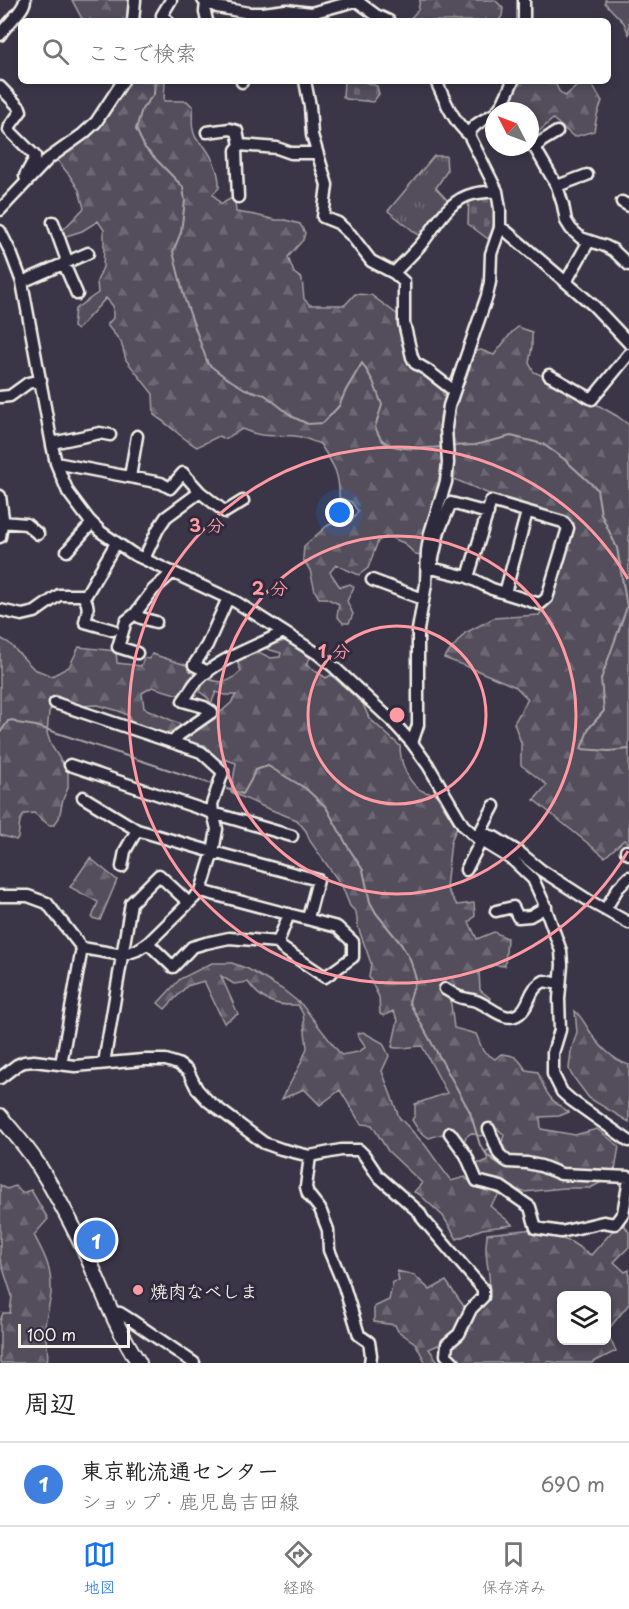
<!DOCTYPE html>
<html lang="ja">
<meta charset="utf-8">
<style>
:root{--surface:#fff;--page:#f2f2f2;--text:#222;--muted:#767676;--line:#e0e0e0;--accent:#1a73e8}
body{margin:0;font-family:"Playpen Sans","Klee One",sans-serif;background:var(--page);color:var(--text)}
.controls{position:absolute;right:18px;bottom:18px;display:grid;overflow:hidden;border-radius:9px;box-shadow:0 3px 9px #0003}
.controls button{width:54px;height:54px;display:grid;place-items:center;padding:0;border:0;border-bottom:2px solid var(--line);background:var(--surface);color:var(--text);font:30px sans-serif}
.compass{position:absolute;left:485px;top:102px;width:54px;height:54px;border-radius:50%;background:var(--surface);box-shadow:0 3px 9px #0003;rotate:312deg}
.scale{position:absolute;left:18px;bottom:15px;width:112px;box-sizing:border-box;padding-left:6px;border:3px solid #f4f1e8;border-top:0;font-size:16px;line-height:21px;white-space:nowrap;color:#f4f1e8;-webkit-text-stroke:4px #2f2a3d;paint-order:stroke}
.you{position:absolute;left:340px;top:513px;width:21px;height:21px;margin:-15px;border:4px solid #fff;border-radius:50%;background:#1a73e8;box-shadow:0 0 0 9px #1a73e833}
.badge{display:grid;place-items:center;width:39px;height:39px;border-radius:50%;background:var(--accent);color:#fff;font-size:20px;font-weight:700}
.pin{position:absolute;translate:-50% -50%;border:3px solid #fff;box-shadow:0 2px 6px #0006}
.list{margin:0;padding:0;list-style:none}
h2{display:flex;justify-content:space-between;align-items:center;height:78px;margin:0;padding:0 24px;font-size:26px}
h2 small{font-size:20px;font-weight:400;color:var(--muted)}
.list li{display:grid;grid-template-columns:39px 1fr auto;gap:18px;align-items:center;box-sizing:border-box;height:84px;padding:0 24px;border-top:2px solid var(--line)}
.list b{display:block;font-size:22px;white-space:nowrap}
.list p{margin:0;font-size:20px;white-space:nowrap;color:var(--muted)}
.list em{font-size:20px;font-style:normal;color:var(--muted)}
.icon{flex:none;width:33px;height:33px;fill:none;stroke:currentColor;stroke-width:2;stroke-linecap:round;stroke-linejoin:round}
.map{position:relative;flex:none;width:629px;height:1363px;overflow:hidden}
.search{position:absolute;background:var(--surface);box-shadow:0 3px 9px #0003;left:18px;right:18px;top:18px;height:66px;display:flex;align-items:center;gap:15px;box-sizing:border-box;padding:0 21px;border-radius:9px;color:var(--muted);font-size:22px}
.sheet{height:162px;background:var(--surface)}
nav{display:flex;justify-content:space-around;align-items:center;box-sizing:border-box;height:84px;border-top:2px solid var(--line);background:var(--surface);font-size:16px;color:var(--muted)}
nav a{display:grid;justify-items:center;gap:3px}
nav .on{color:var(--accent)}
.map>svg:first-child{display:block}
.forest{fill:url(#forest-firs);stroke:#a4a0a2;stroke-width:1.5}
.cemetery{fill:url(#cemetery-stones);stroke:#a4a0a2;stroke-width:1.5}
.park{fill:url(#park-tufts);stroke:#a4a0a2;stroke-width:1.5}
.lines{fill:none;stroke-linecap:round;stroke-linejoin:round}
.stream{stroke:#aaa6a7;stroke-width:2}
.minor-casing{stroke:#f4f1e8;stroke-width:15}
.major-casing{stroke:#f4f1e8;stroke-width:18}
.minor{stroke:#2f2a3d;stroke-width:10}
.major{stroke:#2f2a3d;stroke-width:14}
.ring{fill:none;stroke:#ff9aa2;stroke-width:3}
.poi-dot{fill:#ff9aa2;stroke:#2f2a3d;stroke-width:2}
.labels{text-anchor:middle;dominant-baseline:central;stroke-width:6;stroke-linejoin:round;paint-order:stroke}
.poi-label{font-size:18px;font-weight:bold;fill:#f4f1e8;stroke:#2f2a3d;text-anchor:start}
.centre{fill:#ff9aa2;stroke:#2f2a3d;stroke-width:3}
.ring-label{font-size:18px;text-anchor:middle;font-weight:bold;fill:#ff9aa2;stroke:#2f2a3d;stroke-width:6;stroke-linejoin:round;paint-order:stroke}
</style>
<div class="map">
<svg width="629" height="1363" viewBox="0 0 629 1363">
<defs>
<pattern id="forest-firs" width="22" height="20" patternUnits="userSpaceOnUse" patternTransform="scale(1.5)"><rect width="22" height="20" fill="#534e5c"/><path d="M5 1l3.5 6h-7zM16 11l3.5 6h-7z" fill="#6c6873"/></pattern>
<pattern id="cemetery-stones" width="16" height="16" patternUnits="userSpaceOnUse" patternTransform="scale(1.5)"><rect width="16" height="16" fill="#534e5c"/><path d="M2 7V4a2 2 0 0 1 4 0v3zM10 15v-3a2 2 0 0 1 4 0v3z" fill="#6c6873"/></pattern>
<pattern id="park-tufts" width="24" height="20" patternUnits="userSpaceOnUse" patternTransform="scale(1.5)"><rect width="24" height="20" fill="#534e5c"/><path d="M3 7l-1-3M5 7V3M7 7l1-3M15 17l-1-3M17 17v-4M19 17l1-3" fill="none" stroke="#6c6873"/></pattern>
</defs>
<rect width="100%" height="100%" fill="#3b3647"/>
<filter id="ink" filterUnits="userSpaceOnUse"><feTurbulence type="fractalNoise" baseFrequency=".0167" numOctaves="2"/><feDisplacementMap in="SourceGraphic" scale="12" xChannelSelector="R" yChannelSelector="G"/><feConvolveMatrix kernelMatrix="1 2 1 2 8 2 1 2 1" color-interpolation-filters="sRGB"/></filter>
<g filter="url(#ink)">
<path class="forest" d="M72,0H128L129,21H85L81,17Z
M420,0H495L503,8L502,16L499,21H408L418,10Z
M605,0H629V35L624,23L605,3Z
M127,81H165L164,101H187L193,107C192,116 191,128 195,136C196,140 202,144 205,147C213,158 220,174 219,188L213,194L221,204L232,198L235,202L236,212L255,215L276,220H285L300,224L305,233L303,240L288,257L294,273L302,279L304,299L310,305H345L355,294L371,295L398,315L400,329L403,334L412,364L437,382L445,397L440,417V430L442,463L424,553L421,556L416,555L404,543L387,536L378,541L368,568L359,575L336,565L330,572L340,587L350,584L354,587L347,601L353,614L349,623H343L337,616L339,604L326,598H319L315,591L310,570L303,559L304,546L327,526L337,521L351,522L358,511L351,502L339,498C340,473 333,464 320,444C314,442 308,439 301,437C278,433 266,440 242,429L225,439L219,436L197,447C181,438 170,425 154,415L153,394L126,360L121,342L107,325L113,318V306L106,298L77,330L73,327L75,309L98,293L97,281L103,267L104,247V230L98,221L82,231L63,237L62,231L84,208L79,190L70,176L57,160L61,153Z
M517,81H554L559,91L565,96L577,86L590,81L602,101L597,115L594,131L574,137L553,119L535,135L530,136V111H502Z
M518,327L532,332V347L529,363L534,372L557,382L617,416L629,425V844L624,840L605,857L534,800L547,785L521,765V743L514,723L528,699L516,687L476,670L444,658L465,633L494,618L539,615L550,601L565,555L574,523L552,514L508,502L454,479L452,416L473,352L481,350L494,355L512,332Z
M0,638L9,643L34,669L52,676L69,667L79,647L116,651L117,663L141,666L144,658L149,659L152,654L198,669L179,695L152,687L142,693L144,708L180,724L178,730L163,733L131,725L129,716L119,711L98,705L76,706L56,695L49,712L47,733L51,745L68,772V788L63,799L59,818L54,825H49L34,813L24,814L20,821L18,838L16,840L0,835Z
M285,641L310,658L306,665L326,678L331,675L363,704L369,718L400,746C400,762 408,786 425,792C428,793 431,793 435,793L457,827L451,841L446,888L457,905L474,903L475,916L469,922L477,939L494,932L507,938L505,966L494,965L479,971L480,990L490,998L487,1005L446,994L451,1004L454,1028L476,1034L483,1051L495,1059L501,1054C516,1055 518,1058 526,1070L538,1072C546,1094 549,1100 569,1112L559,1116L540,1117L541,1129L575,1135L597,1129L619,1146L614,1176L590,1188H564L524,1192L478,1179L469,1162L481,1163L488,1160L485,1152L502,1142L504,1135L498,1129L480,1136L471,1133L466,1137L460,1154L442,1134L429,1138L419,1131L412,1120L415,1115V1104L447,1093L422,1046C414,1046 397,1050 392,1047L398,1020L393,1011L384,1016L380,1014L379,997L369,977L371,963L358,927L356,912L350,906L342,886L310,841L306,831L297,820L264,807L231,792L236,763L224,759L218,762L213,759L209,750L205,745L181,742L213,713L222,711L231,703L236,695H225L216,692L211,704L208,698L200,692L205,678C222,684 228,684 241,671L235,657L250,648L271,658L280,657L281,653L267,649L270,645Z
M90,858L117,880L100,920L92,918L98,902L70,887Z
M212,963H232L248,969L282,989L302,1005L341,1055L358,1052L366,1047L357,1034L363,1032L383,1043L389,1056L382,1071L399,1117L425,1145L451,1181L465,1177L471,1183L484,1185L499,1195L490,1206L513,1225L482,1229L457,1239L443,1216L419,1194L414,1192L422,1183L388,1151L372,1125L361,1124L340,1090L320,1105L304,1089L282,1099L301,1063L307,1048L303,1014L298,1005C275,1006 261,1001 248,982L234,984L221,976L238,1014L224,1023L204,981L187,986L165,1009L158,1003L180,979Z
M575,1011C582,1017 584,1023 589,1030C598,1045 613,1060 629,1065V1122L589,1098L571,1074L569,1069L571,1051L577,1032Z
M0,1185L7,1189L15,1186L22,1193L31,1190L48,1219L34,1235C45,1256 52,1268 51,1293C50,1304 46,1315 45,1326C44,1339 50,1347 47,1363H0V1321L3,1313H10L12,1296L0,1259Z
M622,1222L629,1232V1247L614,1262L625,1272L629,1270V1304L607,1331L606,1296H562V1340H606L607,1333L616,1351L592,1363H559L547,1361L546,1363H453L438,1345L429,1349L439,1363H426L415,1343L398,1331L395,1325L374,1322V1307L389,1300L393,1282L399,1281L397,1271L414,1275L430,1290L446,1281L465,1308C502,1289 486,1279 486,1248C486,1243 487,1238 487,1234L535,1229L571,1242L591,1255L615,1228Z"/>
<path class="cemetery" d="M344,81H362L377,86L379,94L373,102L346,99L343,97Z
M492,194C495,211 497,223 488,239L468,224L469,197Z"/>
<path class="park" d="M434,156H446L447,171L436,188L450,203L421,237L388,211Z"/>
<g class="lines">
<path class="stream" d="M138,14L142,21
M155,81L154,94L142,109L136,129L145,148L183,187L185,201L181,232L173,252L185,300L208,364L225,377L245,389L265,395L293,417L308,424L323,423L339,406L346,390L362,363L373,381L382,405L375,427C377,431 379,437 382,440C393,452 429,448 444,447
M450,446L475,445L511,436L543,444L564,459L597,489L601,514L617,548L627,607L601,679L604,711L589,728L581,749L609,751L629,749
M0,733L8,721L13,720L17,723L36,726L212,784
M227,789L243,794L251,780L255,770L268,766L305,788L326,807L348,847L363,870L370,902L376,913L401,944L410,959L416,979L409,1002L470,1112L480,1145L488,1156L502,1166L531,1169
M577,1180L625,1183"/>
<defs>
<path id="minor" d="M203,0L217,7L249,13H263L286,10L311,13L359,0
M357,1L376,15L389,21
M206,2L205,12L207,21
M133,21L135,0
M168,21L162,15L171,0
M524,21V0
M0,35C6,24 24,11 25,0
M305,81L310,106L312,135L327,185L323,217L338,223L351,235L371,261L394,273C404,262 414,253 423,242C438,223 448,200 473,194C481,192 489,192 497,191
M436,81C445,101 453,121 469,135
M242,82V81
M0,87L20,108L21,111L10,126L9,130L35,156V158L25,176L26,180
M497,111L503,103L513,81
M207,132L230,129L237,131L240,145L277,148L291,153H317
M530,144L535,148L557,186
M535,148L542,141L557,132
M587,175L557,186L563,205L566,221L571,229L581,238L605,246L613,250L629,265
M238,197L236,150L240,145
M622,202L629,206
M0,210L48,159L83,134L96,122L123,81
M53,222L66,258L64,264L77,294
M500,228L506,231L594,306L629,343
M0,231L11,253L22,282L52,445L56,463L68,492L89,520L101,532L133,554L236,602L318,654L335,668L392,721L412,743L428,765L463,825L477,838L513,860L533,879L543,901L561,951L562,965L559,999L560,1030L553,1053V1074L562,1092L571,1100L629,1141
M394,273L404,282V323L412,357L415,363L427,370L454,391
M22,282L88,253
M566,282L589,241
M549,375L592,399L629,354
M0,397L10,396L28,383L41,380
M52,443L100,433L110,435
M56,463L161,483L170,488L183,473L200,492L225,512L243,501
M130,477L137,436
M0,496L3,518L0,537
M2,522L26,524L38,534
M67,551L92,523
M144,559L158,529L166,517L200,492
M427,567L468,577L492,589L540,604L547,598L568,528L563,522L491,501L468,577
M431,567L439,531L451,503L488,513
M372,580L423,599
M505,593L527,512
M82,595C90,605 88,610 85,622L113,630
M0,610L22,615L35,612L59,595H86L116,543
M135,614L141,618L156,622
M137,653L118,647L126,621L135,614L153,590L173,572
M208,672L194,665L207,645L228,598
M173,742L179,735L212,712L204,707L183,701C188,694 192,687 197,681C218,658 257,647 283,632
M412,743L418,725V630L426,584L427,551L430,533L446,482L448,463L446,427L449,406L487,296L490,282L491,254L500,228V209L497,191L469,135C472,124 484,120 494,114
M70,765L213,813L292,836
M83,797L137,830L213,852L318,880L308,918
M477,838L494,806
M626,851L629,854
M122,867L125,851L137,830
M466,870L481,841L488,835L494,837L520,853L541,870L591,902L629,923
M0,896H28L47,903L82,948L123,955L137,950L148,943L201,891L213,852L217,829L213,813L212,804L223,772L201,752L55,703
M605,910L618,888L629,877
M496,911L513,907L518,917L530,916L546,907
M278,942L289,914
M148,943L173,967L192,947L206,943L229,938L278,942L282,948L325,977L353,957V942L337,927L201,891
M445,989C449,991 453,994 457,996C463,999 470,999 476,1001C490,1005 507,1027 522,1011C532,1000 528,990 544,981L560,984
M104,1063L131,903L159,875L189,903
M61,1064L82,948
M0,1078L17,1065L24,1062L34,1061L75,1066L143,1060H166L178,1064L188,1071L197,1089L208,1101L264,1143L281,1149L310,1156L306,1187L308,1194L320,1209L328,1230L329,1250L344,1286L359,1335L369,1342L371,1355L370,1363
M489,1129L499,1154L508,1162L527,1163L541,1166L561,1174L629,1177
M450,1133L466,1155L477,1181L501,1187L530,1207L536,1228L561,1232L603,1222L615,1224L623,1213L629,1180
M310,1156L341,1150H359L364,1155L378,1176L419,1212L423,1219L483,1289V1297L471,1309L459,1334L447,1344L446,1355L454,1363
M111,1312L120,1313L131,1320L194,1363"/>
<path id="major" d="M0,1116C12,1131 26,1146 37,1163C54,1190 69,1218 83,1247C101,1286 115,1327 139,1363"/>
</defs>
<use href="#minor" class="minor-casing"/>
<use href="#major" class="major-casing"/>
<use href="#minor" class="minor"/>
<use href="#major" class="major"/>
</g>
</g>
<g class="ring">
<circle cx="397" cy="715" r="89"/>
<circle cx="397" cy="715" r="179"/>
<path d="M628 851A268 268 0 1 1 628 579"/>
</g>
<circle class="poi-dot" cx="138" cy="1290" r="6"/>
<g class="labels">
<g class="poi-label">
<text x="150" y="1290">焼肉なべしま</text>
</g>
</g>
<circle cx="397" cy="715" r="9" class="centre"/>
<g class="ring-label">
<text x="207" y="532">3 分</text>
<text x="270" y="595">2 分</text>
<text x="334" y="658">1 分</text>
</g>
</svg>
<div class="controls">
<button><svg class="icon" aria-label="layers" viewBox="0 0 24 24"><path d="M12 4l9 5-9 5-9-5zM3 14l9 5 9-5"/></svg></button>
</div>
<svg class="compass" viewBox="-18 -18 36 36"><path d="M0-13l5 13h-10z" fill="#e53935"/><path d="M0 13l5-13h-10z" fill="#767676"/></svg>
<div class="scale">100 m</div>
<div class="you"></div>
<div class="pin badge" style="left:96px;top:1240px;background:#3f7fe0">1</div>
<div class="search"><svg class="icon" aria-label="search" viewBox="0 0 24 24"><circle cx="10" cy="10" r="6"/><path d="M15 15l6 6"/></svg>ここで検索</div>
</div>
<section class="sheet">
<h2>周辺<small></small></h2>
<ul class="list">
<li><span class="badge" style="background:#3f7fe0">1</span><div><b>東京靴流通センター</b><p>ショップ · 鹿児島吉田線</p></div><em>690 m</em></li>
</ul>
</section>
<nav>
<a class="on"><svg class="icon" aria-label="map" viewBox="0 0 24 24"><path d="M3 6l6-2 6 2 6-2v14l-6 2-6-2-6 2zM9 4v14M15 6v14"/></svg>地図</a>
<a><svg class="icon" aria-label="directions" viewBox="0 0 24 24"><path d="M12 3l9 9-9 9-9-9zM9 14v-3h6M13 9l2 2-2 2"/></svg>経路</a>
<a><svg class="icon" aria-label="saved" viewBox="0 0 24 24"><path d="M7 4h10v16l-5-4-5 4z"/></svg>保存済み</a>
</nav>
